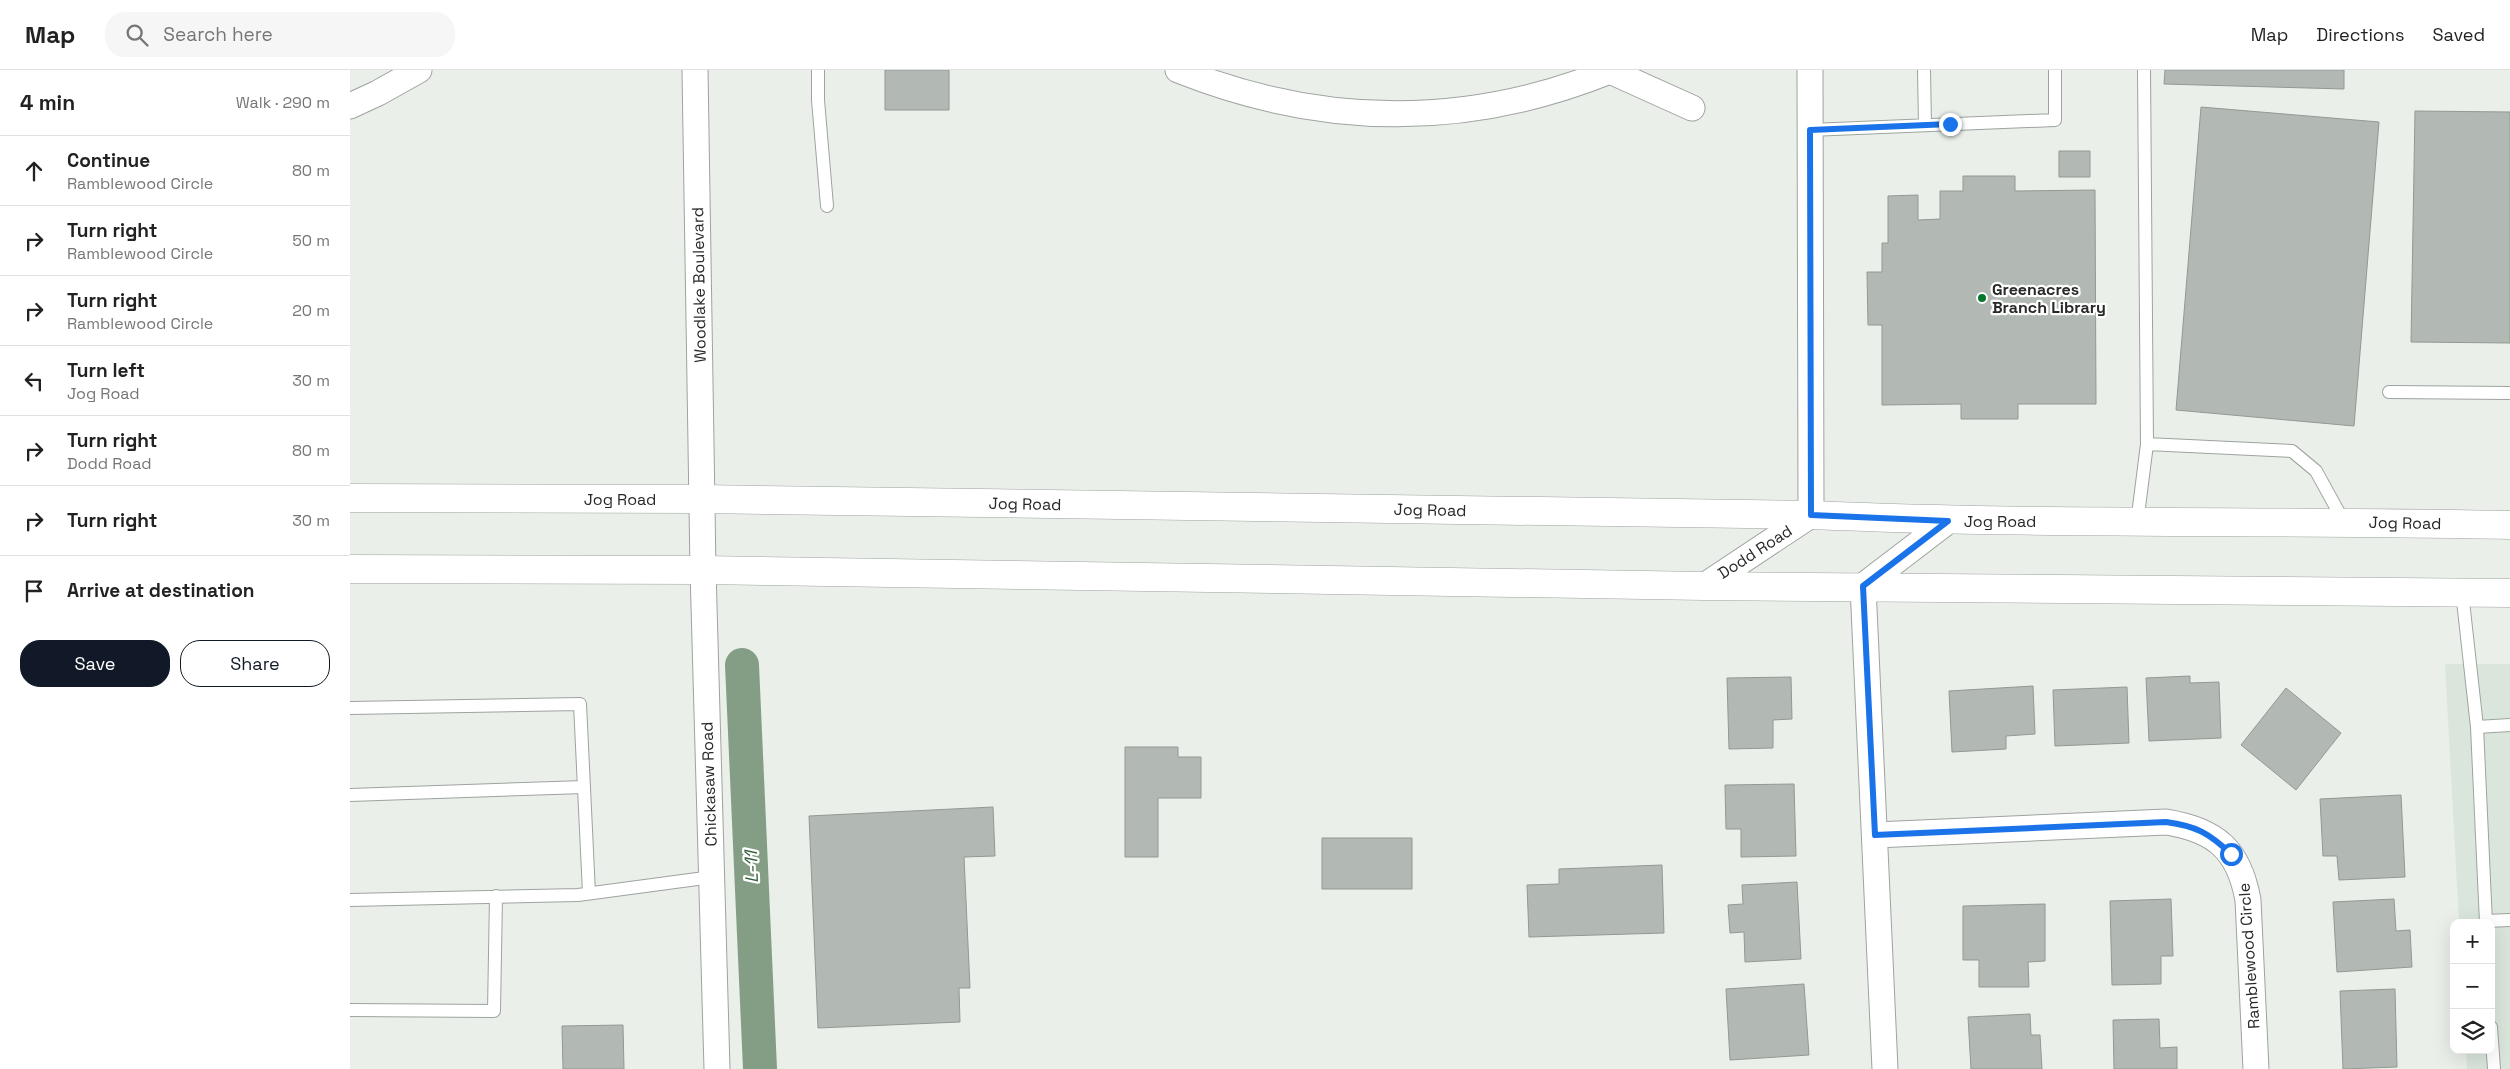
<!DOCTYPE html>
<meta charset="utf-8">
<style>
:root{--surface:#fff;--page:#f6f6f6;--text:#222;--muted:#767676;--line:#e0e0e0;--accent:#111827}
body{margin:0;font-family:"Space Grotesk",sans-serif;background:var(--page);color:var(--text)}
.controls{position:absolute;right:15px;bottom:15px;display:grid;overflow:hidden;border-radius:10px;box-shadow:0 5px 20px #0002}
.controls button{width:45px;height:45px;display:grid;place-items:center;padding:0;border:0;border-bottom:1px solid var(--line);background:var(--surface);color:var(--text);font:25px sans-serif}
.stop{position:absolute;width:15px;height:15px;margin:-11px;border:4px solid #1a73e8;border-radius:50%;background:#fff}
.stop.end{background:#1a73e8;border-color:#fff;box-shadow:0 1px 5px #0008}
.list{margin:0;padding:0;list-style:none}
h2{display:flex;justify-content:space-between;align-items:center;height:65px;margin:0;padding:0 20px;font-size:21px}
h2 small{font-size:16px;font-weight:400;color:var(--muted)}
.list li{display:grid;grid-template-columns:32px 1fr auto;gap:15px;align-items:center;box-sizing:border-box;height:70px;padding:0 20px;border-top:1px solid var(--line)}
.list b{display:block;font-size:19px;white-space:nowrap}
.list p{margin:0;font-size:16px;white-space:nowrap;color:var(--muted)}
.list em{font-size:16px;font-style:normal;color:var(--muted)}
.actions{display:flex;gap:10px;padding:15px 20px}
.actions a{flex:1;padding:11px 0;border:1px solid var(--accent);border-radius:20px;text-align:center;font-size:18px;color:var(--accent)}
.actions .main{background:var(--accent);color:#fff}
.icon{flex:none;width:28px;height:28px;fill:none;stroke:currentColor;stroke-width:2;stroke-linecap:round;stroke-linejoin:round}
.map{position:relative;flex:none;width:2160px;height:999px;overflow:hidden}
header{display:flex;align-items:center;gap:30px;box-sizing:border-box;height:70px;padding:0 25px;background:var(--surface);border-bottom:1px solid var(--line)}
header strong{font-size:24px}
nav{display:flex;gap:28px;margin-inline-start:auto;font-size:18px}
.search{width:350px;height:45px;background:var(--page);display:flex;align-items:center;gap:12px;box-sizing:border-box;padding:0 18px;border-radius:20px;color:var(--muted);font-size:19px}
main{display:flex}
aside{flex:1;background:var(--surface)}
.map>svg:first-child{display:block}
.built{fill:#dae6db}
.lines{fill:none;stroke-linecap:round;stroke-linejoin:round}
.canal{stroke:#849e86;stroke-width:34}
.building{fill:#b2b8b3;stroke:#939893}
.lane-casing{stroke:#9ea39f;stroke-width:14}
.street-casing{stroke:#9ea39f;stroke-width:27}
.secondary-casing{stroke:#9ea39f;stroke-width:29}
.lane{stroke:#fff;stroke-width:12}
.street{stroke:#fff;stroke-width:25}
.secondary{stroke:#fff;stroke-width:28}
.route{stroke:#1a73e8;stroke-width:6}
.poi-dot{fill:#07772c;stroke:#fff;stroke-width:2}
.labels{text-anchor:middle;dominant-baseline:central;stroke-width:4.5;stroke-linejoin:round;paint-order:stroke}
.street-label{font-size:16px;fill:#272927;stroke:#fff}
.poi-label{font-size:16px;font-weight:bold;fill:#272927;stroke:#fff;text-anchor:start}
.water-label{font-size:18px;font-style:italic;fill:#355f3b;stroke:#fff}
</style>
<header>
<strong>Map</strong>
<div class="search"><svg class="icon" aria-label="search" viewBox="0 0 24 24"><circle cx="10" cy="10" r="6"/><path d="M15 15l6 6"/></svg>Search here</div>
<nav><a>Map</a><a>Directions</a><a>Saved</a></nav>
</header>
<main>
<aside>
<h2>4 min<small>Walk · 290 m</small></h2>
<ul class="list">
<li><svg class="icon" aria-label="ahead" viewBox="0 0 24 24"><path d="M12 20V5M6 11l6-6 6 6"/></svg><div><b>Continue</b><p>Ramblewood Circle</p></div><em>80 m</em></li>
<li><svg class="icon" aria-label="right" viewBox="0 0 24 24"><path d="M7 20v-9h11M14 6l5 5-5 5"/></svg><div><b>Turn right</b><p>Ramblewood Circle</p></div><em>50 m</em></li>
<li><svg class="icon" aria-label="right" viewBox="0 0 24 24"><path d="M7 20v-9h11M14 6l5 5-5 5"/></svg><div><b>Turn right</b><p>Ramblewood Circle</p></div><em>20 m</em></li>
<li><svg class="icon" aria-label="left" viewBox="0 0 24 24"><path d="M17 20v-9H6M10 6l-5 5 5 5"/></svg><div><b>Turn left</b><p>Jog Road</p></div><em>30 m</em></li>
<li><svg class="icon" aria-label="right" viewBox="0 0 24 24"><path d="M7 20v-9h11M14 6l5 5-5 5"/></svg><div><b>Turn right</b><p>Dodd Road</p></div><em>80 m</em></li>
<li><svg class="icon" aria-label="right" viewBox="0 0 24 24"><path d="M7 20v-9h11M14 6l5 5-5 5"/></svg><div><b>Turn right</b></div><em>30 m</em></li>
<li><svg class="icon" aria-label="arrive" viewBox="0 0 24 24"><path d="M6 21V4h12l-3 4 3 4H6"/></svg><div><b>Arrive at destination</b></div></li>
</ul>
<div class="actions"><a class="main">Save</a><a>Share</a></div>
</aside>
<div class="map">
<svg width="2160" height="999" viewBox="0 0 2160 999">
<rect width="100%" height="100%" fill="#eaefea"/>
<path class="built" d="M2095,594H2160V999H2117L2116,980H2141V853H2109Z"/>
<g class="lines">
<path class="canal" d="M392,595L410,999"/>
</g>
<path class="building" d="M535,0H599V40H535Z
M1815,0H1994V19L1814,14Z
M1851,37L2029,52L2004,356L1826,340Z
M2065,41L2160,42V273L2061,272Z
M1709,81H1740V107H1709Z
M1613,106H1665V121L1745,120L1746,334H1668V349H1611V334L1532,335V255H1518L1517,202H1532V173H1538V126L1568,125V150L1590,149V121H1613Z
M1840,606V613L1869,612L1871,668L1799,671L1796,608Z
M1441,607L1442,649L1423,650V678L1379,679L1377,608Z
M1683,616L1685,664L1656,666V679L1602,682L1599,621Z
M1777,617L1779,673L1705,676L1703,620Z
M1936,618L1991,663L1946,720L1891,675Z
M775,677H828V687H851V728H808V787H775Z
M1444,714L1446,786L1391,787V759H1376L1375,715Z
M2051,725L2055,807L1989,810L1987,786H1973L1970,729Z
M643,737L645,786L614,787L620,918H609L610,952L468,958L459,746Z
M972,768H1062V819H972Z
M1312,795L1314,863L1179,867L1177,815L1209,814V799Z
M1447,812L1451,889L1395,892L1394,862L1380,863L1378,835L1393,834L1392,815Z
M1821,829L1823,886H1811V914L1762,915L1760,831Z
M2044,829L2046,861L2060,860L2062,897L1987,902L1983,832Z
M1695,834V891L1678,892L1679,917H1629V890H1613V836Z
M1454,914L1459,985L1380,990L1376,919Z
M2045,919L2047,997L1993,999L1990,921Z
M1680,944L1681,965H1690L1692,999H1621L1618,947Z
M1809,949L1810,978L1827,977V999H1764L1763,950Z
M273,955L274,999H213L212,956Z"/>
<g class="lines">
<defs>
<path id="lane" d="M468,0V30L477,136
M1574,0L1575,55
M1460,60L1705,50V0
M2039,322L2160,323
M1797,374L1942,381L1966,401L1994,452
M1787,453L1797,374L1794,0
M2112,522L2127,657
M0,638L230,634L239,823
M0,725L234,717
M0,830L228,825L362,807
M2136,851L2160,850
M2136,853L2127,657L2160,655
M0,940L144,941L146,826
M2141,957L2144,999"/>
<path id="street" d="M345,0L353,500L367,999
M828,0C971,57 1116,59 1260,1L1342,38
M0,36L28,23L69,0
M1354,516L1461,445L1460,0
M1525,765L1816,752C1866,760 1889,780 1898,830L1906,999
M1535,999L1513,516L1598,451"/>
<path id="secondary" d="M0,428L351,429L1461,445C1694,455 1927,450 2160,455
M0,499L353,500L1354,516L2160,523"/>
</defs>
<use href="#lane" class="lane-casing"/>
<use href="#street" class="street-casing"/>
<use href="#secondary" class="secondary-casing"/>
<use href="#lane" class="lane"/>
<use href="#street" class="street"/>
<use href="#secondary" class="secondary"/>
</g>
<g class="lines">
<path class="route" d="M1600,54L1460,60L1461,445L1598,451L1513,516L1525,765L1816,752C1846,756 1859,763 1881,784"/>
</g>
<circle class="poi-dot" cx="1632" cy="228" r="5"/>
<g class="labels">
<g class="street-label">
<text transform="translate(349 215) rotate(-91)">Woodlake Boulevard</text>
<text x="270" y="429">Jog Road</text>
<text transform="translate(675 434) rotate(1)">Jog Road</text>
<text transform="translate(1080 440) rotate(1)">Jog Road</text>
<text x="1650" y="451">Jog Road</text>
<text transform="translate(2055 453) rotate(1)">Jog Road</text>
<text transform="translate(1405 482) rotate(-33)">Dodd Road</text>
<text transform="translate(359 714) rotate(-92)">Chickasaw Road</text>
<text transform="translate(1899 886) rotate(-94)">Ramblewood Circle</text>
</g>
<g class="poi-label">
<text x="1642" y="219">Greenacres<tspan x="1642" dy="18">Branch Library</tspan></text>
</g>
<g class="water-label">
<text transform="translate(401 797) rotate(-92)">L-11</text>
</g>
</g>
</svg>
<div class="controls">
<button>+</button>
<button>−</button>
<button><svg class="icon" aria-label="layers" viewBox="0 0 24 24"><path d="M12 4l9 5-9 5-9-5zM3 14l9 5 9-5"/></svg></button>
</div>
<div class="stop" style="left:1881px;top:784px"></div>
<div class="stop end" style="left:1600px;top:54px"></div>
</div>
</main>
